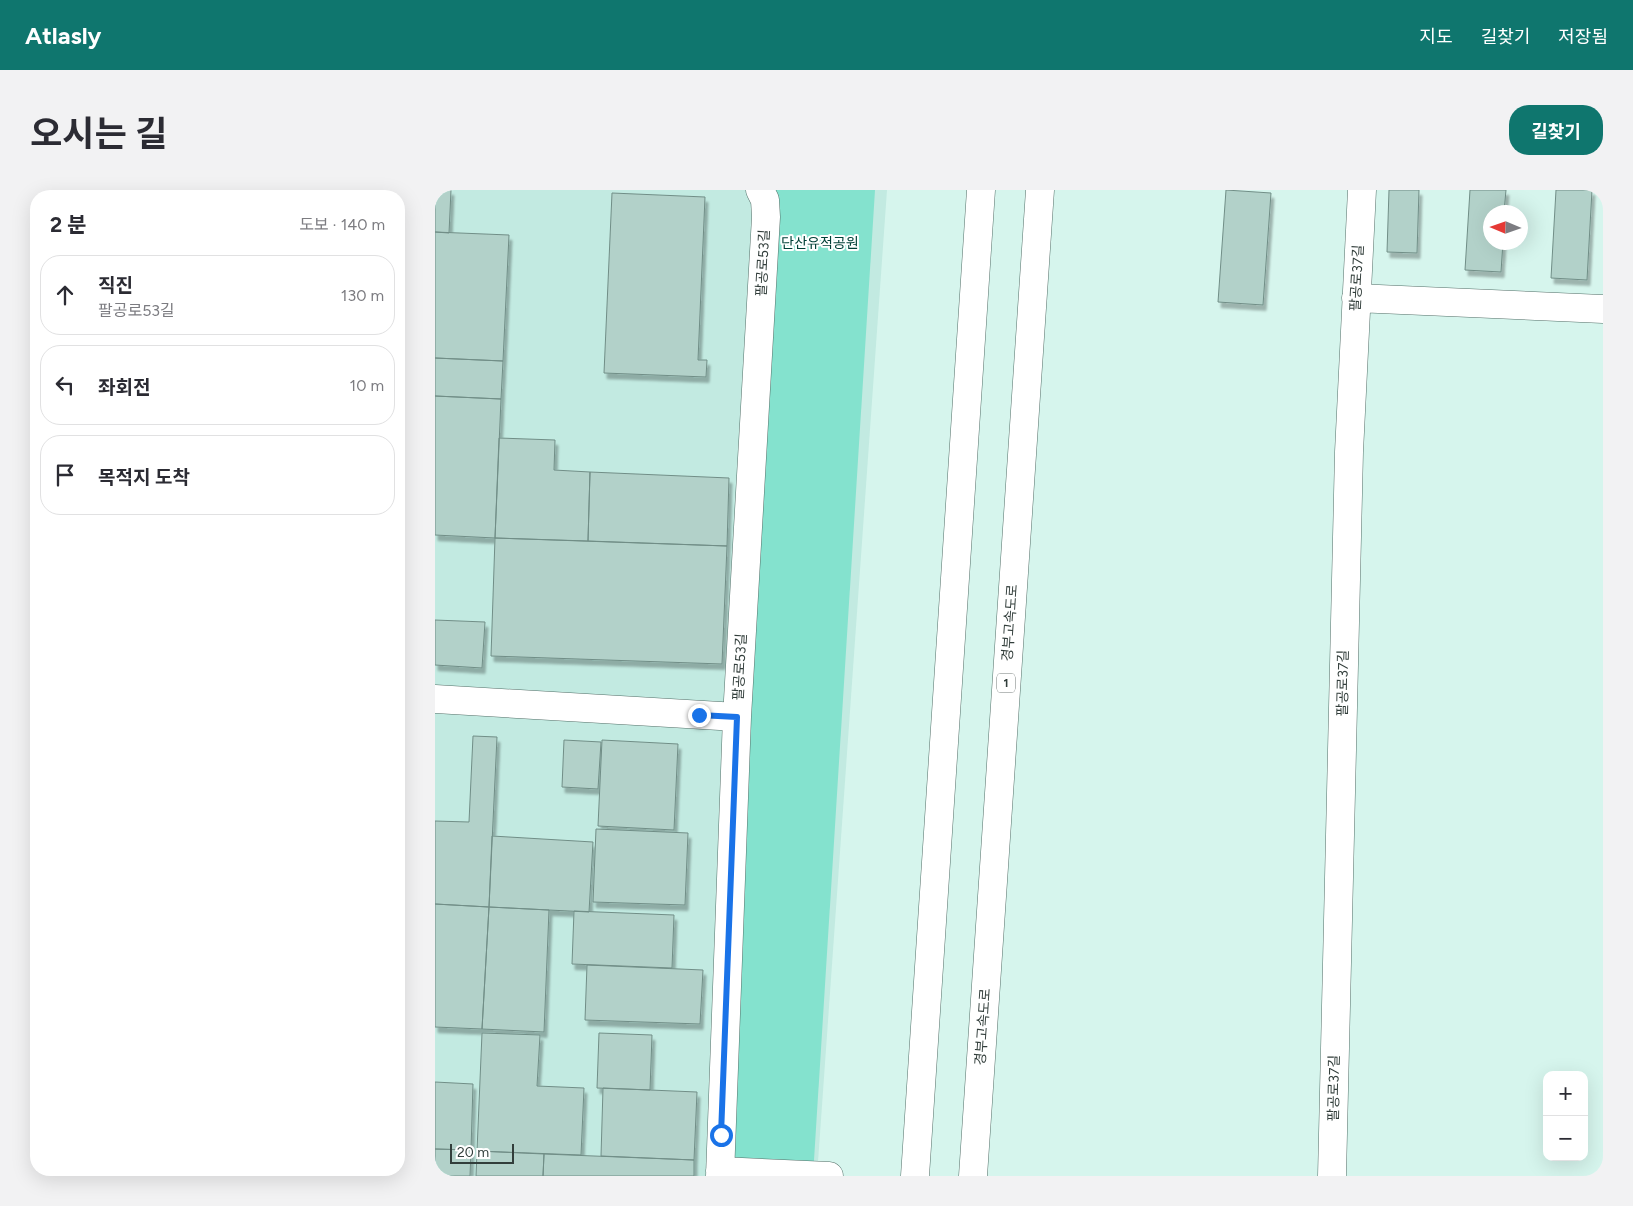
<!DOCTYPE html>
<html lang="ko">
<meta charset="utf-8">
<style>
:root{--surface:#fff;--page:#f2f2f3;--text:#2b2b33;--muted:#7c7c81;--line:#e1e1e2;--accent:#0f766e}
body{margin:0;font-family:Figtree,"Noto Sans KR",sans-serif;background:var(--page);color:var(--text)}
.controls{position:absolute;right:15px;bottom:15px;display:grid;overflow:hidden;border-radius:10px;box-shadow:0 5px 20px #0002}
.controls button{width:45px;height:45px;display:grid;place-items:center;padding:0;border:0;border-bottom:1px solid var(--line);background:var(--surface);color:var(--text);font:25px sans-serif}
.compass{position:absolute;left:1048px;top:15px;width:45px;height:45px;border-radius:50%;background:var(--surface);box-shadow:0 5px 20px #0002;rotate:272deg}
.scale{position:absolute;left:15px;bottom:12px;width:64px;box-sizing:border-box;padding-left:5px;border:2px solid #323e3b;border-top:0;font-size:14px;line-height:18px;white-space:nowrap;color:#323e3b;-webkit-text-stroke:4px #fff;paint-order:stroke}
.stop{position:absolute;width:15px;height:15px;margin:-11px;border:4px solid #1a73e8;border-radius:50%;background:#fff}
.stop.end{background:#1a73e8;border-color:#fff;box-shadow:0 1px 5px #0008}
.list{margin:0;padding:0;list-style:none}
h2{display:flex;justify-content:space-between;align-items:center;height:65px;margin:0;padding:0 20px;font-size:21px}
h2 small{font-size:16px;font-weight:400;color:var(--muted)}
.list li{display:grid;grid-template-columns:32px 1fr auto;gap:15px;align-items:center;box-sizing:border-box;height:80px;margin:0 10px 10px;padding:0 10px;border:1px solid var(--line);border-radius:20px}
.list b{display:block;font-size:19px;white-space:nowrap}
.list p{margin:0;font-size:16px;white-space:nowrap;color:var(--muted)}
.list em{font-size:16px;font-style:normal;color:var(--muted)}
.icon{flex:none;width:28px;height:28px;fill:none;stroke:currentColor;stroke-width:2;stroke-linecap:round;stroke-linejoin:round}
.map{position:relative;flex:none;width:1168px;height:986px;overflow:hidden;border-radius:20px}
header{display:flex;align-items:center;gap:30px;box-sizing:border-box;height:70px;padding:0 25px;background:var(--accent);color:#fff}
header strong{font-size:24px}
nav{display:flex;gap:28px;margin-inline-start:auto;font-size:18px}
.intro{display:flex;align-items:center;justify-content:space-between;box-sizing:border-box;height:120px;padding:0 30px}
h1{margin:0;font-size:35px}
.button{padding:12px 22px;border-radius:20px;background:var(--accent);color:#fff;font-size:18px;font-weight:700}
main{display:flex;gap:30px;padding:0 30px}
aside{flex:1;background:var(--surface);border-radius:20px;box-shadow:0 5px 20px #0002}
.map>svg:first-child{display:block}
.built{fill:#c2eae1}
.green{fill:#84e2ce}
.building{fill:#b2d1c9;stroke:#718e87;filter:url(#shadow)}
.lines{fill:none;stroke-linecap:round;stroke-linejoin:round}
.minor-casing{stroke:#547069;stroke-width:29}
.highway-casing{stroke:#547069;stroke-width:29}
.minor{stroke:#fff;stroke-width:28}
.highway{stroke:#fff;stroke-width:28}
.route{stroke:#1a73e8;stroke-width:6}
.labels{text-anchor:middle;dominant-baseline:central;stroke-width:4;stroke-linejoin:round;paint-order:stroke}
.shield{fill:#fff;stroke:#707876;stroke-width:1}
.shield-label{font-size:12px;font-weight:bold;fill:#323e3b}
.park-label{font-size:14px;fill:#004037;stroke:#fff}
.street-label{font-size:14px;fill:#323e3b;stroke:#fff}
</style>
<header>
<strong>Atlasly</strong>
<nav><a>지도</a><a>길찾기</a><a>저장됨</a></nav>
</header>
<div class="intro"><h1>오시는 길</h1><a class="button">길찾기</a></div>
<main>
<aside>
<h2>2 분<small>도보 · 140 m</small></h2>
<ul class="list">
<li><svg class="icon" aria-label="ahead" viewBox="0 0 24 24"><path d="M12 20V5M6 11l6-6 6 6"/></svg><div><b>직진</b><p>팔공로53길</p></div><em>130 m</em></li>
<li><svg class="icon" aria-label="left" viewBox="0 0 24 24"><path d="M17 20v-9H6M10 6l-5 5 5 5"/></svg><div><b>좌회전</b></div><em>10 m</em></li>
<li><svg class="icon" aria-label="arrive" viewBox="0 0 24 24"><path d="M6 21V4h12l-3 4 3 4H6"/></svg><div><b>목적지 도착</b></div></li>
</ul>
</aside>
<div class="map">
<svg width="1168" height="986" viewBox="0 0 1168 986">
<defs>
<filter id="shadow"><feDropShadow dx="3" dy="5.5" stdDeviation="1" flood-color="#0004"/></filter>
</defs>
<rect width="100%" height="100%" fill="#d6f5ed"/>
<path class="built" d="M0,0H452L382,986H0Z"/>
<path class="green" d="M336,0H440L378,986H294Z"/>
<path class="building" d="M0,0H16L14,43L0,42Z
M791,0L836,3L828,115L783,112Z
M954,0H984L982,63L952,62Z
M1035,0H1071L1069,22H1056V52H1068L1066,82L1030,80Z
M1121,0H1157L1152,90L1116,88Z
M177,3L270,7L263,170H272L271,187L169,183Z
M0,42L74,45L68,171L0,168Z
M0,168L68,171L66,209L0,206Z
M0,206L66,209L60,348L0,345Z
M64,248L120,250L119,280L155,282L153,351L60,348Z
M155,282L294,288L292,356L153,351Z
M60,348L292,356L287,474L56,466Z
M0,430L50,432L47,478L0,475Z
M38,546L62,547L54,717L0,714V631L34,632Z
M129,550L166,552L163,599L127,597Z
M167,550L243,554L239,640L163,636Z
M161,639L253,643L250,715L158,712Z
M57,646L158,652L154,722L54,717Z
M0,714L54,717L47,839L0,837Z
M54,717L114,720L109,842L47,839Z
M139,721L239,725L237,778L137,774Z
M152,775L268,780L265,834L150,830Z
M47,843L105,845L102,896L149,898L146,965L42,961Z
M164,843L217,845L215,900L162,898Z
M0,892L38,894L36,960L0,959Z
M168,898L262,902L259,970L166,966Z
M0,959L36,960L35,986H0Z
M42,961L109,964L108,986H41Z
M109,964L259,970V986H108Z"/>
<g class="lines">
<defs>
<path id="minor" d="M921,108L1168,119
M0,509L302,527
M285,981L394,986
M285,986L302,527L331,27L330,10L325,0
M897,986L914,262L927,0"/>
<path id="highway" d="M480,986L546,0
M538,986L605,0"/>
</defs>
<use href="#minor" class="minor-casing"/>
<use href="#highway" class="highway-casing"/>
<use href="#minor" class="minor"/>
<use href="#highway" class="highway"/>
</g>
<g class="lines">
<path class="route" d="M264,525L302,527L286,945"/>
</g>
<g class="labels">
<rect class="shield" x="562" y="483.5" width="18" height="19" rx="4"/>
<g class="shield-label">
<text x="571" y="493">1</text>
</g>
<g class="park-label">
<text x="385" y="53">단산유적공원</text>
</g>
<g class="street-label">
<text transform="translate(328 73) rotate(-87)">팔공로53길</text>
<text transform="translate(922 88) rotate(-87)">팔공로37길</text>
<text transform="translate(575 433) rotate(-86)">경부고속도로</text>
<text transform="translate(305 477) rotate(-87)">팔공로53길</text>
<text transform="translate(908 493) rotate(-89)">팔공로37길</text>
<text transform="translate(548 837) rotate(-86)">경부고속도로</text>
<text transform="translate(899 898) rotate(-89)">팔공로37길</text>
</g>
</g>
</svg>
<div class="controls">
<button>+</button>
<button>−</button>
</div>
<svg class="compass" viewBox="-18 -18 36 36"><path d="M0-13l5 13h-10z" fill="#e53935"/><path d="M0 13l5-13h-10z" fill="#7c7c81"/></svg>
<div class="scale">20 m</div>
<div class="stop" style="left:286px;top:945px"></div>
<div class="stop end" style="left:264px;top:525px"></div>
</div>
</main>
